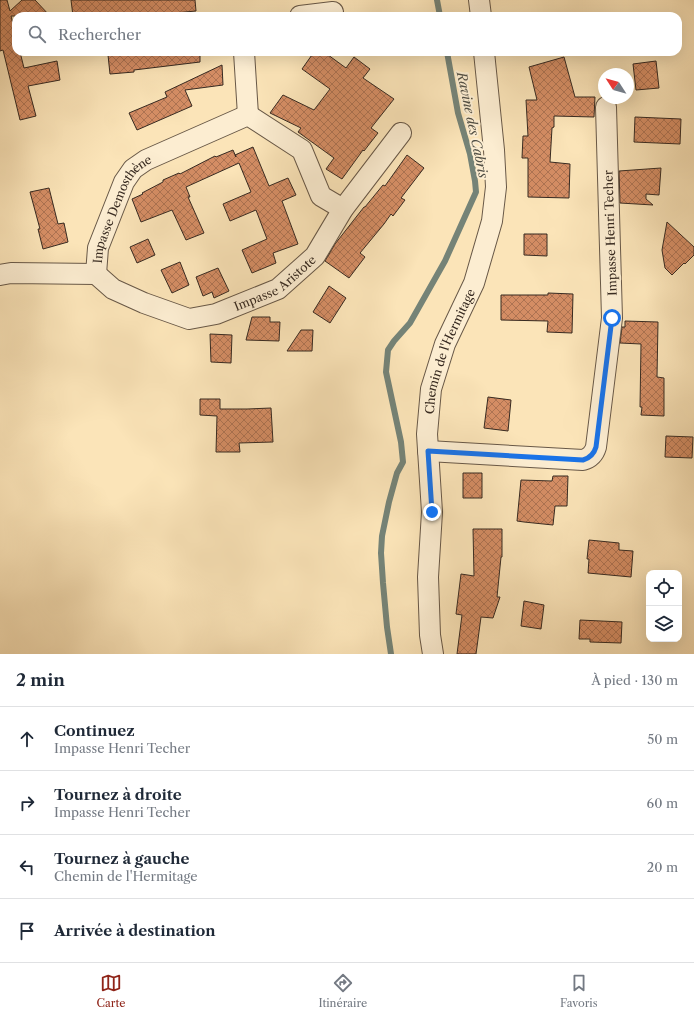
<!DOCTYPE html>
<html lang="fr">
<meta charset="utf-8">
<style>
:root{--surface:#fff;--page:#f6f6f7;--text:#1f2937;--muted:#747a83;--line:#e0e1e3;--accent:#8f2418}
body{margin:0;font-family:"Libre Caslon Text",serif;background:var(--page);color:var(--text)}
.controls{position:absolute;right:12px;bottom:12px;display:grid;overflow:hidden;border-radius:8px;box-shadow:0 4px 16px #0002}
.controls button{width:36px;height:36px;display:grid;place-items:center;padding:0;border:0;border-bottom:1px solid var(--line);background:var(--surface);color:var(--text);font:20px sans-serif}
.compass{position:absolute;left:598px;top:68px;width:36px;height:36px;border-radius:50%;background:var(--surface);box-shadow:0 4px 16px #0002;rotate:306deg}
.stop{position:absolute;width:12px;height:12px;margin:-9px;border:3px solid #1a73e8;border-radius:50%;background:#fff}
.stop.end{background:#1a73e8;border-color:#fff;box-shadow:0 1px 4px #0008}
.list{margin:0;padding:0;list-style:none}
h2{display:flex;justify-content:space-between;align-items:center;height:52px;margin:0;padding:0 16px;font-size:17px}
h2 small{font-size:13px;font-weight:400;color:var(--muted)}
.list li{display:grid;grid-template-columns:26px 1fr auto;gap:12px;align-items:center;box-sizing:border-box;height:64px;padding:0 16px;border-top:1px solid var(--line)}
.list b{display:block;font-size:15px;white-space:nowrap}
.list p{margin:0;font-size:13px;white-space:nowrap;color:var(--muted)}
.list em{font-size:13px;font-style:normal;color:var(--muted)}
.icon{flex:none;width:22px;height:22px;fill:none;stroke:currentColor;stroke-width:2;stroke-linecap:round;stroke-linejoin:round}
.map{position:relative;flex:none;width:694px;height:654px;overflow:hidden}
.search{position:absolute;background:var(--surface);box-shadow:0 4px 16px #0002;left:12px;right:12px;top:12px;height:44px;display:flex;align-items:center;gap:10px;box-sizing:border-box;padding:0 14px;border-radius:12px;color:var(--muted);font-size:15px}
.sheet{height:308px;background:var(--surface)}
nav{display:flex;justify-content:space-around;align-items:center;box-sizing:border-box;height:56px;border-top:1px solid var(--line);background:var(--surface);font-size:11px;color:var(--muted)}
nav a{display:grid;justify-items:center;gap:2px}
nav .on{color:var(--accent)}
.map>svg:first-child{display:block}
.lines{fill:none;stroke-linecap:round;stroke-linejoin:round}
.stream{stroke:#758377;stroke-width:6}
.building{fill:url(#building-cross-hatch);stroke:#372a21}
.street-casing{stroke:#685847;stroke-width:22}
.street{stroke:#fcedd1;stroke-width:20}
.route{stroke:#1a73e8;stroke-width:5}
.labels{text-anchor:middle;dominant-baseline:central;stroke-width:4;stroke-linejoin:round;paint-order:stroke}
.street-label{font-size:12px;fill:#372a21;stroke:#fcedd1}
.water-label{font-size:13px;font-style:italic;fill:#514f45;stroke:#fcedd1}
</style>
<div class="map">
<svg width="694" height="654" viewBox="0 0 694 654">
<defs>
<pattern id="building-cross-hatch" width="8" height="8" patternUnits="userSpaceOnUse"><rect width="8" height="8" fill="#d48d64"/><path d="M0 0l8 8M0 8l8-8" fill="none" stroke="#ad7352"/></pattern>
</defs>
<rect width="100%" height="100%" fill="#fbe4b8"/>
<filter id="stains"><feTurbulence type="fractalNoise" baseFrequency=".005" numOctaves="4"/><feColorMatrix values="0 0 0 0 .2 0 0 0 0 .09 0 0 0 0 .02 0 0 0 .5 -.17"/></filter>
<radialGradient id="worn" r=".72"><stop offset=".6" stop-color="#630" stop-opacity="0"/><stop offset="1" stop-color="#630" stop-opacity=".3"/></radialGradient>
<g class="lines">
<path class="stream" d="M437,0L440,16
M391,654L387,627L383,583L381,553L382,536L389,502L397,473L403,462L401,442L386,372L388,350L394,341L410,323L445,261L476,192L475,181L470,154L458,113L447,52"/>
</g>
<path class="building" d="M0,0H7L10,11L22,0H35L50,16H11L16,36V52H20L24,68L57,61L60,80L28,86L36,116L20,120L3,50L0,51Z
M71,0H195L196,11L142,16H110V14L86,16H73Z
M145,52H200V62L134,70V72L110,74L108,55Z
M314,52H324L346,68L354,57L370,69L363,78L394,99L371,128L378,133L364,151L363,150L342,179L326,169L334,158L298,132L301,128L270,113L283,95L314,110L330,89L302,69Z
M564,57L575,97H595L594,117L554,116V127L552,128L550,162L570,164L569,198L528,197V158H522L523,136H528L526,100H537L529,67Z
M656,61L659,88L636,90L633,64Z
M222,65L223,85L185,90L192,106L137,130L129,113L167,97L165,92Z
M635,117L681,119L680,144L634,142Z
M253,147L269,186L288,178L296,195L282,201L298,244L273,253L276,263L252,273L242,250L267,239L256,210L230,221L223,204L251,192L239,163L186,187L190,197H188L204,233L186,240L172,210L141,222L132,199L143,194L142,193L163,182V180L179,173L180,174L215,156L216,157L233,150L236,157L235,155Z
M407,155L424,168L401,198L405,200L393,216L391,214L384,224L360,253L365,257L349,278L325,261L335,244L364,207H365L383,185L385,186Z
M661,168L659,195L646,194V199L653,205L620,203L619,171Z
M49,188L58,224L64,223L68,242L43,249L38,229H40L30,192Z
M667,222L694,247V255L685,264L684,263L672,275L665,268L662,250Z
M524,234H547V256L524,255Z
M148,239L155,255L137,263L130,247Z
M180,262L189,285L172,293L161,270Z
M218,268L229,291L214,298L212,292L203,296L196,277Z
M329,286L346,298L330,323L313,312Z
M548,293L573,294L572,333L547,332L548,321L501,320V295H548Z
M252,317H270V322H280L279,341L246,340Z
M625,321L658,322L657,377L664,378V416L641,415L642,407H640L641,344L620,343L622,327H625Z
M301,330H313L312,351H287Z
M210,334L232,335L231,363L211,362Z
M488,397L511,400L508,431L484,428Z
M200,399H220V409H247L271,408L273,442L239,443L240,452H216L217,416L200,415Z
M666,436L693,437L692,458L665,457Z
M463,473H482V498H463Z
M553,476H568L567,506H555L553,525L524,522L517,521L521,480L552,481Z
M473,529H502V557H501L497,597H500L493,618L481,617L476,654H457L462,615L456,614L461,574L474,576Z
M589,540L619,543V550L633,551L631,577L588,573L589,559H587Z
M524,601L544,605L541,629L521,626Z
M580,620L622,622L621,643L590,642V639H579Z"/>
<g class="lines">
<defs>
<g id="street">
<path d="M479,0L481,16"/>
<path d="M300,16L333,12"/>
<path d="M244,52L248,115"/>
<path id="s1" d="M96,274L113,289L144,303L189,319L216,314L278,289L315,256L343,209L401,133"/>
<path id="s2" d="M96,274L98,248L124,182L133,169L146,160L248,115L302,150L321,196L343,209"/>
<path d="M0,275L11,273L96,274"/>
<path d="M428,451L583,460C590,458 594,454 596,447L612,318L606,107"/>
<path id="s3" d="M433,654L430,635L428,577L432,512L427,434L431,389L445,344L474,283L492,221L496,187L494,150L484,52"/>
</g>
</defs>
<use href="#street" class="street-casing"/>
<use href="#street" class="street"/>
</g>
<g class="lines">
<path class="route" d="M432,512L428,451L583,460C590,458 594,454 596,447L612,318"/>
</g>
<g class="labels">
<g class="street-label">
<text stroke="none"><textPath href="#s2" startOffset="72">Impasse Demosthène</textPath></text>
<text transform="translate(610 233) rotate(-92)">Impasse Henri Techer</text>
<text stroke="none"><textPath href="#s1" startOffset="199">Impasse Aristote</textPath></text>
<text stroke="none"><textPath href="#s3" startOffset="307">Chemin de l'Hermitage</textPath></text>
</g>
<g class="water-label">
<text transform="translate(473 125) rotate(78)">Ravine des Cabris</text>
</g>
</g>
<rect width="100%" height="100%" filter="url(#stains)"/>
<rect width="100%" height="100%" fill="url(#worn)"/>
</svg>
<div class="controls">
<button><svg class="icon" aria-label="locate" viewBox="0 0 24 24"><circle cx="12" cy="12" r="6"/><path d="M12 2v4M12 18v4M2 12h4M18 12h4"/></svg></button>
<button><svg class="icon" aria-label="layers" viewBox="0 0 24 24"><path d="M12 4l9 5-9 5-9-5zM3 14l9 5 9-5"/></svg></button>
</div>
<svg class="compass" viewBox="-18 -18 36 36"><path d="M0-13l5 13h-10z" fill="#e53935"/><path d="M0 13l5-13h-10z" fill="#747a83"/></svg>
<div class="stop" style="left:612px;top:318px"></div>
<div class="stop end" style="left:432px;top:512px"></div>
<div class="search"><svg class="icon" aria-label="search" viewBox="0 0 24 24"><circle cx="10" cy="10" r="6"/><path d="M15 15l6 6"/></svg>Rechercher</div>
</div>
<section class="sheet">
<h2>2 min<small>À pied · 130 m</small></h2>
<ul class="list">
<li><svg class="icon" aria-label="ahead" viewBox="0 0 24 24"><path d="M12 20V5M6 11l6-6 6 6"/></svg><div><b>Continuez</b><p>Impasse Henri Techer</p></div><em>50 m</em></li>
<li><svg class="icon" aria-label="right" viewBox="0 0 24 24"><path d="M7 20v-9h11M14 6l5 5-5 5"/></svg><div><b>Tournez à droite</b><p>Impasse Henri Techer</p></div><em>60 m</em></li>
<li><svg class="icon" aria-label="left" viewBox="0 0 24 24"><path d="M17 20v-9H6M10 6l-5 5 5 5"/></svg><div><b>Tournez à gauche</b><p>Chemin de l'Hermitage</p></div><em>20 m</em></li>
<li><svg class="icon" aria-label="arrive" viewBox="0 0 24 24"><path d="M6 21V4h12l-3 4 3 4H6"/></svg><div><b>Arrivée à destination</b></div></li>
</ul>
</section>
<nav>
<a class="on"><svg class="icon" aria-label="map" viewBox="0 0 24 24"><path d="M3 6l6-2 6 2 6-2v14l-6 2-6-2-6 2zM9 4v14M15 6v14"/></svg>Carte</a>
<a><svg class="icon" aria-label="directions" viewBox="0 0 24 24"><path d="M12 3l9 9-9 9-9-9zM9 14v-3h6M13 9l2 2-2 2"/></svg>Itinéraire</a>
<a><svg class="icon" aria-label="saved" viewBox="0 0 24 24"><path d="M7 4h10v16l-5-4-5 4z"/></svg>Favoris</a>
</nav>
